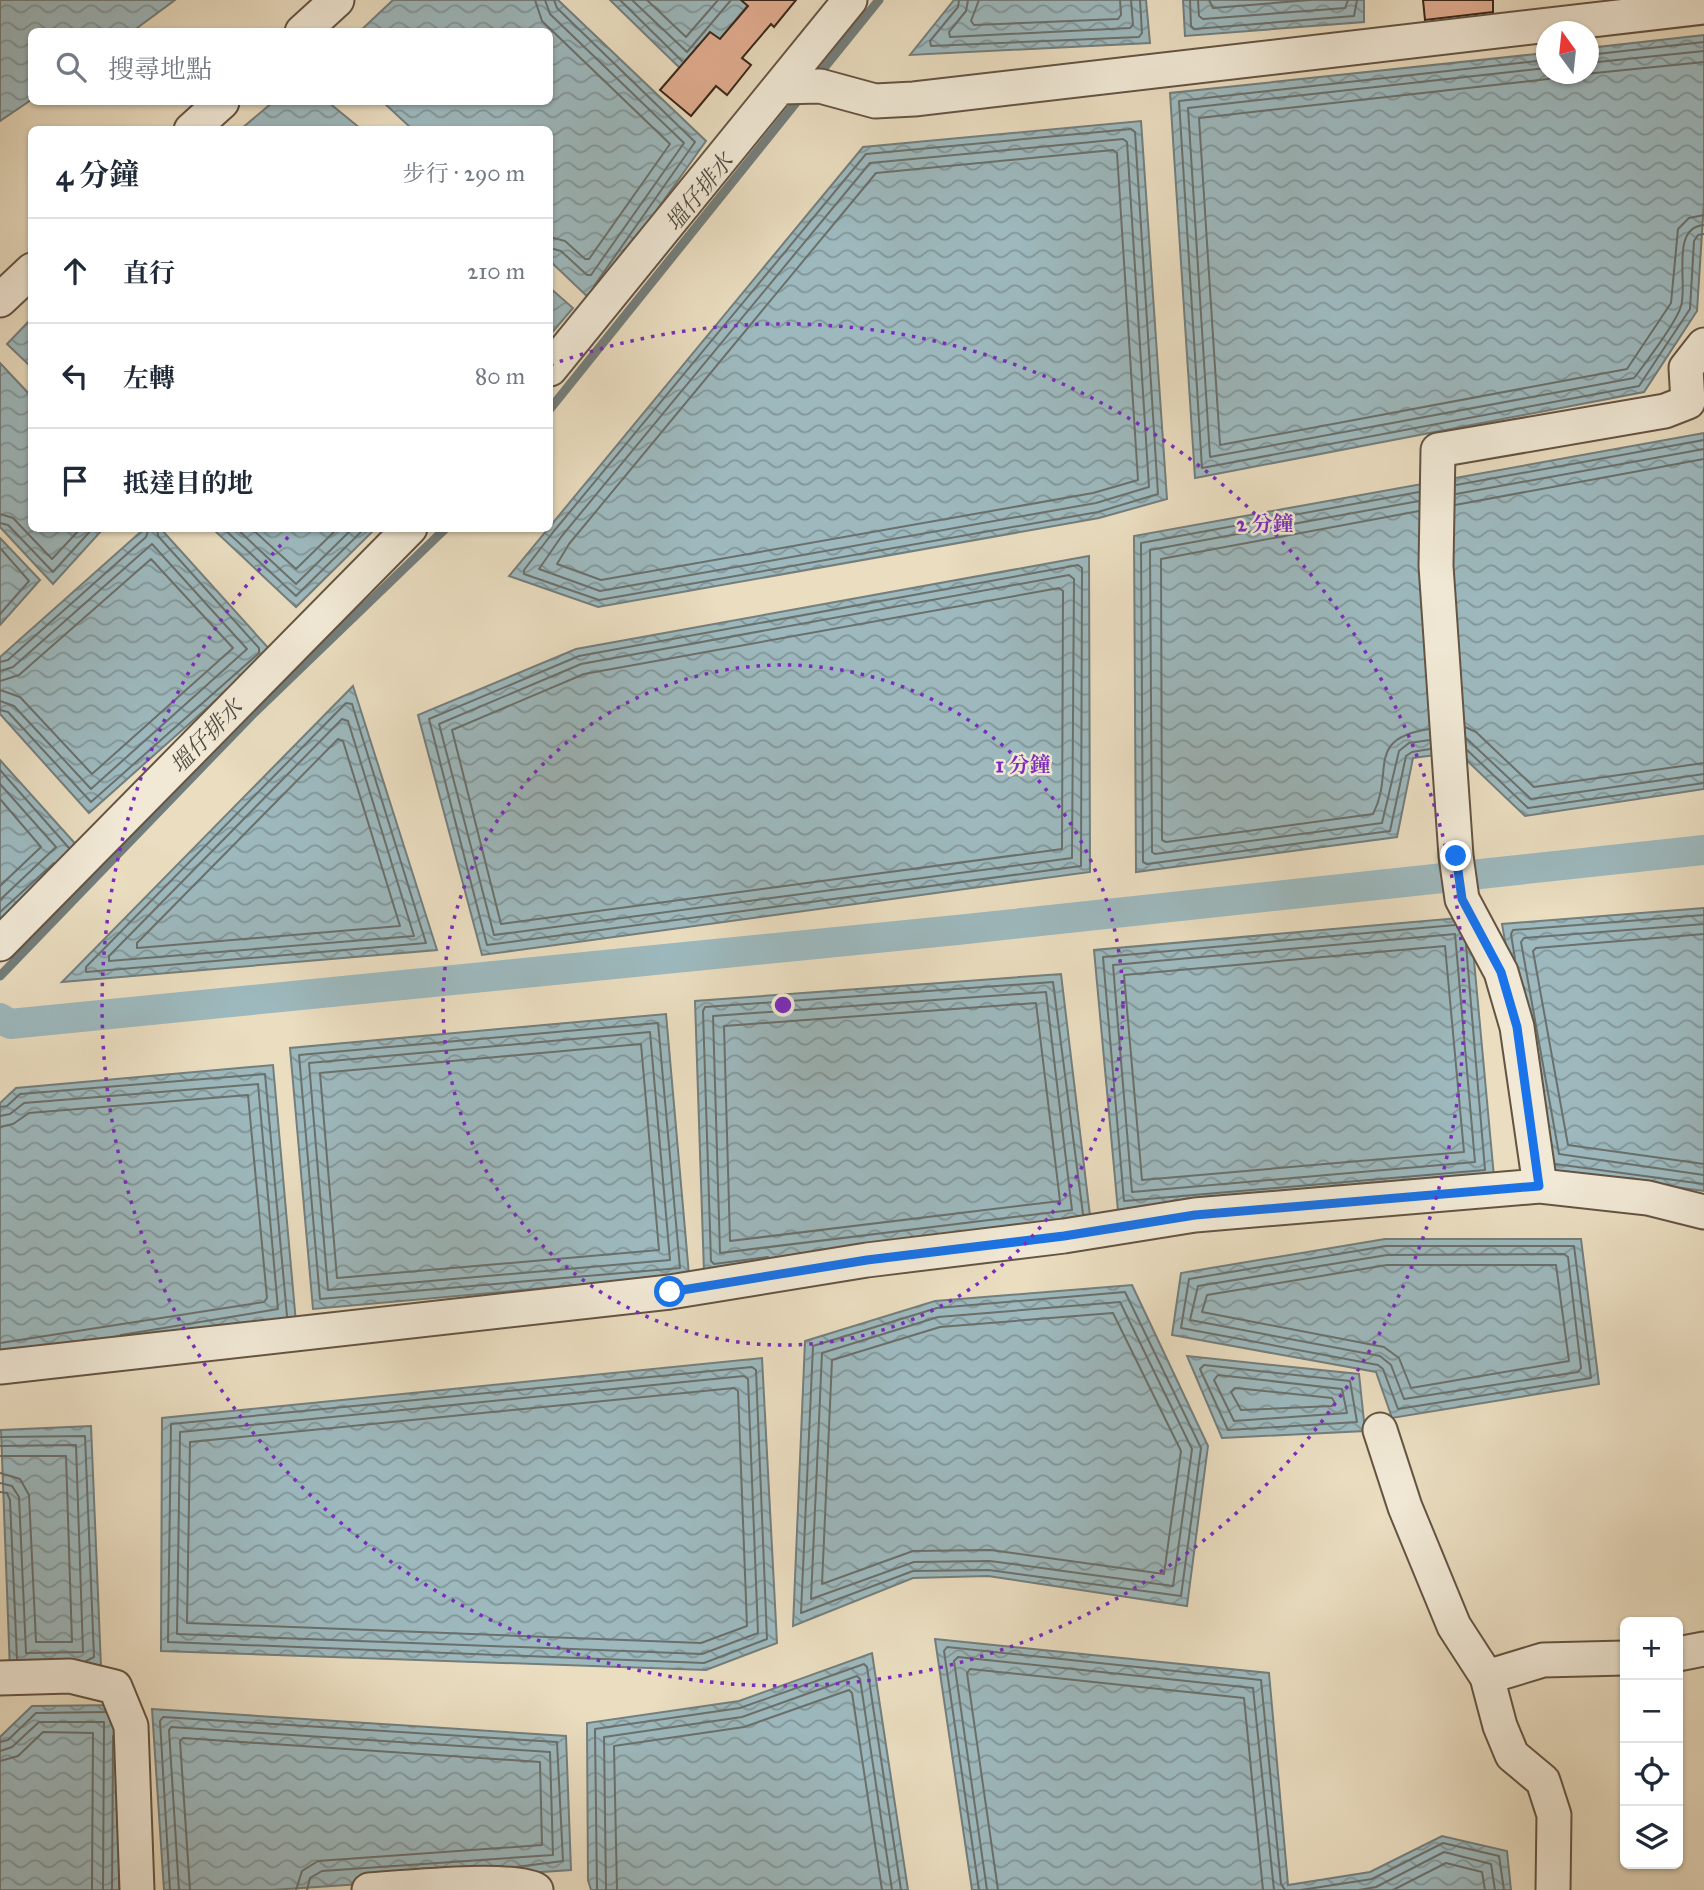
<!DOCTYPE html>
<html lang="zh-TW">
<meta charset="utf-8">
<style>
:root{--surface:#fff;--page:#f2f2f3;--text:#1f2937;--muted:#747a83;--line:#e0e1e3}
body{margin:0;font-family:"IM FELL Great Primer","Noto Serif TC",serif;background:var(--page);color:var(--text)}
.controls{position:absolute;right:21px;bottom:21px;display:grid;overflow:hidden;border-radius:10px;box-shadow:0 2px 5px #0004}
.controls button{width:63px;height:63px;display:grid;place-items:center;padding:0;border:0;border-bottom:2px solid var(--line);background:var(--surface);color:var(--text);font:35px sans-serif}
.compass{position:absolute;left:1536px;top:21px;width:63px;height:63px;border-radius:50%;background:var(--surface);box-shadow:0 2px 5px #0004;rotate:345deg}
.stop{position:absolute;width:21px;height:21px;margin:-16px;border:5px solid #1a73e8;border-radius:50%;background:#fff}
.stop.end{background:#1a73e8;border-color:#fff;box-shadow:0 2px 7px #0008}
.list{margin:0;padding:0;list-style:none}
h2{display:flex;justify-content:space-between;align-items:center;height:91px;margin:0;padding:0 28px;font-size:30px}
h2 small{font-size:23px;font-weight:400;color:var(--muted)}
.list li{display:grid;grid-template-columns:46px 1fr auto;gap:21px;align-items:center;box-sizing:border-box;height:105px;padding:0 28px;border-top:2px solid var(--line)}
.list b{display:block;font-size:26px;white-space:nowrap}
.list em{font-size:23px;font-style:normal;color:var(--muted)}
.icon{flex:none;width:38px;height:38px;fill:none;stroke:currentColor;stroke-width:2;stroke-linecap:round;stroke-linejoin:round}
.map{position:relative;flex:none;width:1704px;height:1890px;overflow:hidden}
.search{position:absolute;background:var(--surface);box-shadow:0 2px 5px #0004;left:28px;top:28px;width:525px;height:77px;display:flex;align-items:center;gap:18px;box-sizing:border-box;padding:0 24px;border-radius:10px;color:var(--muted);font-size:26px}
.panel{position:absolute;background:var(--surface);box-shadow:0 2px 5px #0004;left:28px;top:126px;width:525px;height:406px;border-radius:10px}
.map>svg:first-child{display:block}
.water{fill:url(#water-waves);stroke:#747e7c;stroke-width:2}
.lines{fill:none;stroke-linecap:round;stroke-linejoin:round}
.shore{stroke:#6a706c;stroke-width:2}
.stream{stroke:#747e7c;stroke-width:9}
.canal{stroke:#9db9be;stroke-width:30}
.building{fill:#e3ae92;stroke:#372619;stroke-width:2}
.minor-casing{stroke:#645443;stroke-width:37}
.minor{stroke:#f1e9d6;stroke-width:33}
.route{stroke:#1a73e8;stroke-width:9}
.ring{fill:none;stroke:#7b2cbf;stroke-width:3.5;stroke-dasharray:3.5 7}
.labels{text-anchor:middle;dominant-baseline:central;stroke-width:5;stroke-linejoin:round;paint-order:stroke}
.water-label{font-size:23px;font-style:italic;fill:#504b42;stroke:#f1e9d6}
.centre{fill:#7b2cbf;stroke:#f1e9d6;stroke-width:3.5}
.ring-label{font-size:21px;text-anchor:middle;font-weight:bold;fill:#7b2cbf;stroke:#f1e9d6;stroke-width:5;stroke-linejoin:round;paint-order:stroke}
</style>
<div class="map">
<svg width="1704" height="1890" viewBox="0 0 1704 1890">
<defs>
<pattern id="water-waves" width="16" height="10" patternUnits="userSpaceOnUse" patternTransform="scale(1.75)"><rect width="16" height="10" fill="#9db9be"/><path d="M0 5q4-4 8 0t8 0" fill="none" stroke="#81969a"/></pattern>
</defs>
<rect width="100%" height="100%" fill="#eaddc0"/>
<filter id="stains"><feTurbulence type="fractalNoise" baseFrequency=".00286" numOctaves="4"/><feColorMatrix values="0 0 0 0 .2 0 0 0 0 .09 0 0 0 0 .02 0 0 0 .5 -.17"/></filter>
<radialGradient id="worn" r=".72"><stop offset=".6" stop-color="#630" stop-opacity="0"/><stop offset="1" stop-color="#630" stop-opacity=".3"/></radialGradient>
<path class="water" d="M0,0H175L133,31L32,32L31,100L0,121Z
M393,0H558L706,141L592,301L550,261V130L412,129L383,102H550V32H359Z
M610,0H752L689,77Z
M954,0H1146L1150,43L910,55Z
M1183,0H1364V22L1185,36Z
M1704,35V202L1697,311L1644,392L1195,478L1170,93L1546,53V74H1588L1589,48Z
M273,102H328L361,129H241Z
M1141,121L1167,499L1099,518L598,607L509,576L863,147Z
M550,288L573,308L550,335Z
M31,319V367L7,344Z
M0,363L31,396L32,528L103,529L53,584L0,527Z
M1704,433V789L1525,816L1458,752L1413,758L1397,837L1136,872L1134,536Z
M145,528L161,529L271,651L89,813L0,714V657Z
M213,529H375L296,607Z
M0,538L40,580L0,625Z
M1089,556L1090,872L482,955L418,715L576,649Z
M353,686L437,950L62,982Z
M0,760L80,849L0,921Z
M1704,908V1191L1545,1169L1502,924Z
M1470,917L1494,1177L1118,1211L1094,950Z
M1061,974L1091,1224L704,1273L695,1001Z
M666,1014L689,1275L313,1309L290,1048Z
M273,1065L296,1323L0,1370V1103L16,1088Z
M1385,1239H1581L1599,1384L1392,1418L1376,1372L1172,1335L1181,1273Z
M1132,1285L1208,1446L1187,1606L988,1576L913,1578L793,1626L805,1341L935,1301Z
M1187,1356L1359,1374L1365,1431L1222,1438Z
M762,1358L777,1643L706,1670L161,1651L162,1418Z
M91,1426L101,1667L10,1671L1,1430Z
M935,1639L1269,1673L1288,1885L1370,1872L1442,1836L1507,1851L1511,1890H972Z
M872,1653L908,1890H591L588,1880L587,1723L739,1701Z
M120,1705L119,1890H0V1737L32,1706Z
M152,1709L566,1736L571,1870L272,1890H164Z"/>
<g class="lines">
<path class="shore" d="M535,0L542,21L670,144L589,259H585L565,241L550,237
M545,0L550,14L684,143L591,275H587L561,251L550,248
M554,0L557,8L695,142L594,286
M620,0L682,61
M632,0L687,52L731,0
M647,0L686,37L718,0
M959,0L958,7L930,41L931,46L1139,37L1142,33L1140,0
M968,0L966,11L949,32L950,37L1130,28L1133,25L1131,0
M979,0L971,21L974,25L1118,19L1121,15L1120,0
M1190,0L1191,26L1194,29L1354,16L1357,0
M1198,0L1199,16L1203,19L1345,8L1348,0
M1209,0L1213,8L1310,0
M1588,55L1704,42
M1546,60L1179,101L1202,468L1639,386L1690,309L1694,241L1698,235L1704,234
M1588,63L1704,51
M1546,68L1188,108L1210,457L1634,378C1645,364 1677,321 1681,306C1688,284 1670,227 1704,225
M1561,74L1548,79L1199,118L1220,445L1627,369L1671,303L1678,229L1689,218L1704,215
M1585,74L1704,62
M1131,129L1135,132L1158,494L1098,512L599,600L524,574V570L554,531L866,154Z
M1123,139L1127,142L1149,487L1096,503L600,591L539,569L561,537L870,163Z
M1113,150L1117,153L1138,480L1093,493L601,580L557,564L569,544L876,173Z
M1456,485L1704,440
M1419,492L1141,543L1143,862L1147,864L1390,831L1406,756L1412,752L1430,749
M1456,494L1704,449
M1419,501L1150,550L1152,852L1155,854L1382,823L1399,751L1409,743L1430,740
M1455,505L1704,459
M1419,511L1161,559L1162,840L1166,842L1373,814C1395,772 1364,739 1429,729
M0,514L13,518L52,559L81,528
M0,523L8,525L53,572L93,528
M223,528L296,596L365,528
M236,528L296,584L353,528
M251,528L296,569L338,528
M0,548L29,581L0,614
M1078,565L1082,568L1081,866L487,945L429,719L579,656Z
M1069,575L1074,579L1072,858L494,935L439,724L581,664Z
M1059,588L1063,591L1062,849L501,924L452,730L584,674Z
M0,662L8,660L146,537L149,528
M0,671L13,667L152,544L247,649L91,789L14,706L0,701
M0,681L19,675L151,559L233,648L92,774L20,697L0,690
M346,703L352,704L426,943L86,972V967Z
M0,710L8,712L91,802L259,653V648L158,536L157,528
M342,719L348,721L414,936L109,961V956Z
M1465,727L1476,732L1534,787L1704,763
M1466,738L1531,799L1704,774
M338,739L343,741L400,926L137,948V943Z
M1467,750L1528,808L1704,783
M0,770L69,848
M0,784L56,847L0,900
M0,799L41,847L0,886
M0,912L54,863
M1704,924L1524,938L1521,942L1559,1154L1704,1175
M1455,925L1103,957L1124,1201L1485,1170L1466,945
M1455,934L1475,1162L1132,1192L1113,965Z
M1704,934L1536,948L1533,951L1568,1145L1704,1164
M1445,946L1464,1152L1142,1180L1124,975Z
M1515,959L1511,934L1513,930L1704,915
M1046,992L1072,1210L720,1253L713,1016Z
M1036,1003L1060,1201L730,1241L724,1026Z
M658,1023L680,1268L320,1299L299,1055Z
M650,1032L670,1260L328,1290L309,1063Z
M641,1044L659,1250L337,1278L320,1073Z
M0,1107L7,1106L20,1094L265,1074L287,1316
M0,1116L10,1114L24,1103L258,1084L278,1309L121,1335
M0,1127L13,1124L29,1113L248,1095L267,1298L264,1302L0,1343
M1555,1164L1704,1184
M1386,1246H1574L1591,1378L1398,1409L1383,1369L1378,1365L1181,1328L1189,1279Z
M1564,1254L1568,1257L1581,1368L1578,1372L1404,1399L1391,1365L1380,1356L1190,1320L1198,1286L1387,1255Z
M768,1257L714,1264L711,1261L703,1011L705,1007L1053,982L1083,1214
M1387,1265H1556L1569,1361L1411,1388L1399,1358L1384,1347L1202,1312L1207,1295Z
M1125,1292L1201,1448L1181,1596L989,1570L913,1571L801,1613L813,1346L937,1308Z
M1120,1302L1192,1449L1173,1586L990,1561L914,1562L811,1599L822,1353L938,1317Z
M1113,1313L1181,1451L1164,1574L991,1550L913,1551L822,1584L832,1360L940,1327Z
M1204,1365L1350,1381L1357,1422L1228,1430L1200,1369Z
M752,1367L756,1370L767,1639L704,1663L168,1642L171,1424Z
M1218,1375L1342,1389L1347,1413L1234,1421L1214,1380Z
M744,1376L748,1379L758,1633L702,1654L177,1634L180,1432Z
M734,1388L738,1391L747,1626L701,1643L187,1623L190,1442Z
M1235,1388L1332,1398L1335,1403L1332,1406L1241,1410L1231,1392Z
M0,1437L85,1436L94,1657L86,1661
M0,1446L76,1445L83,1652L26,1653L19,1497L12,1486L0,1483
M0,1456H66L72,1642H36L29,1495L20,1479L0,1473
M0,1492L7,1493L10,1500L17,1659
M0,1742L8,1740L36,1713L106,1712
M0,1751L12,1747L39,1722H104L103,1890
M0,1761L18,1756L43,1732L93,1733L92,1890
M112,1890L113,1736
M170,1890L160,1721L163,1717L557,1742L563,1861L516,1867
M179,1890L169,1730L171,1727L550,1752L553,1855L322,1871L310,1878L307,1890
M190,1890L180,1741L183,1738L540,1762L542,1845L318,1861L302,1871L296,1890
M597,1890L595,1729L740,1708L864,1664L867,1667L901,1890
M606,1890L604,1737L742,1717L857,1676L860,1679L892,1890
M617,1890L614,1746L744,1727L849,1690L852,1693L882,1890
M979,1890L944,1651L947,1647L1261,1680L1281,1884L1285,1890
M987,1890L954,1661L958,1657L1253,1688L1274,1890
M998,1890L967,1673L970,1669L1244,1698L1263,1890
M1301,1890L1372,1879L1443,1843L1499,1856L1504,1890
M1359,1890L1376,1887L1444,1852L1491,1864L1495,1890
M1393,1890L1446,1863L1482,1872L1485,1890"/>
<path class="stream" d="M816,78L879,0
M550,409L803,94
M0,976L251,716L446,528"/>
<path class="canal" d="M0,1018L10,1024L957,930L1704,850"/>
</g>
<path class="building" d="M741,0H796L774,27L771,24L742,58L751,65L727,95L716,86L691,116L660,90L710,32L720,39L748,6Z
M1423,0H1493V12L1425,20Z"/>
<g class="lines">
<defs>
<path id="minor" d="M302,32L337,0
M781,87L820,86L875,101L914,99L1704,7
M191,130L222,102
M0,300L32,270
M550,369L850,0
M0,944L410,528
M1540,1186L1517,1027L1501,972L1462,899L1456,856L1436,566L1438,450L1665,411L1688,402L1686,368L1704,345
M0,1367L670,1292L867,1260L1064,1236L1195,1215L1540,1186L1648,1198L1704,1212
M1380,1430L1405,1507L1454,1626L1487,1677L1500,1726L1512,1755L1543,1781L1554,1815L1553,1890
M1678,1654L1704,1649
M1487,1677L1543,1660L1625,1658
M0,1678L70,1676L115,1687L131,1726L137,1890
M369,1890C400,1888 515,1876 536,1890"/>
</defs>
<use href="#minor" class="minor-casing"/>
<use href="#minor" class="minor"/>
</g>
<g class="lines">
<path class="route" d="M670,1292L867,1260L1064,1236L1195,1215L1539,1186L1517,1027L1501,972L1462,899L1456,856"/>
</g>
<g class="ring">
<circle cx="783" cy="1005" r="340"/>
<path d="M550 365A681 681 0 1 1 293 532"/>
</g>
<g class="labels">
<g class="water-label">
<text transform="translate(699 192) rotate(-51)">塭仔排水</text>
<text transform="translate(206 736) rotate(-46)">塭仔排水</text>
</g>
</g>
<circle cx="783" cy="1005" r="10" class="centre"/>
<g class="ring-label">
<text x="1265" y="531">2 分鐘</text>
<text x="1023" y="772">1 分鐘</text>
</g>
<rect width="100%" height="100%" filter="url(#stains)"/>
<rect width="100%" height="100%" fill="url(#worn)"/>
</svg>
<div class="controls">
<button>+</button>
<button>−</button>
<button><svg class="icon" aria-label="locate" viewBox="0 0 24 24"><circle cx="12" cy="12" r="6"/><path d="M12 2v4M12 18v4M2 12h4M18 12h4"/></svg></button>
<button><svg class="icon" aria-label="layers" viewBox="0 0 24 24"><path d="M12 4l9 5-9 5-9-5zM3 14l9 5 9-5"/></svg></button>
</div>
<svg class="compass" viewBox="-18 -18 36 36"><path d="M0-13l5 13h-10z" fill="#e53935"/><path d="M0 13l5-13h-10z" fill="#747a83"/></svg>
<div class="stop" style="left:670px;top:1292px"></div>
<div class="stop end" style="left:1456px;top:856px"></div>
<div class="search"><svg class="icon" aria-label="search" viewBox="0 0 24 24"><circle cx="10" cy="10" r="6"/><path d="M15 15l6 6"/></svg>搜尋地點</div>
<section class="panel">
<h2>4 分鐘<small>步行 · 290 m</small></h2>
<ul class="list">
<li><svg class="icon" aria-label="ahead" viewBox="0 0 24 24"><path d="M12 20V5M6 11l6-6 6 6"/></svg><div><b>直行</b></div><em>210 m</em></li>
<li><svg class="icon" aria-label="left" viewBox="0 0 24 24"><path d="M17 20v-9H6M10 6l-5 5 5 5"/></svg><div><b>左轉</b></div><em>80 m</em></li>
<li><svg class="icon" aria-label="arrive" viewBox="0 0 24 24"><path d="M6 21V4h12l-3 4 3 4H6"/></svg><div><b>抵達目的地</b></div></li>
</ul>
</section>
</div>
